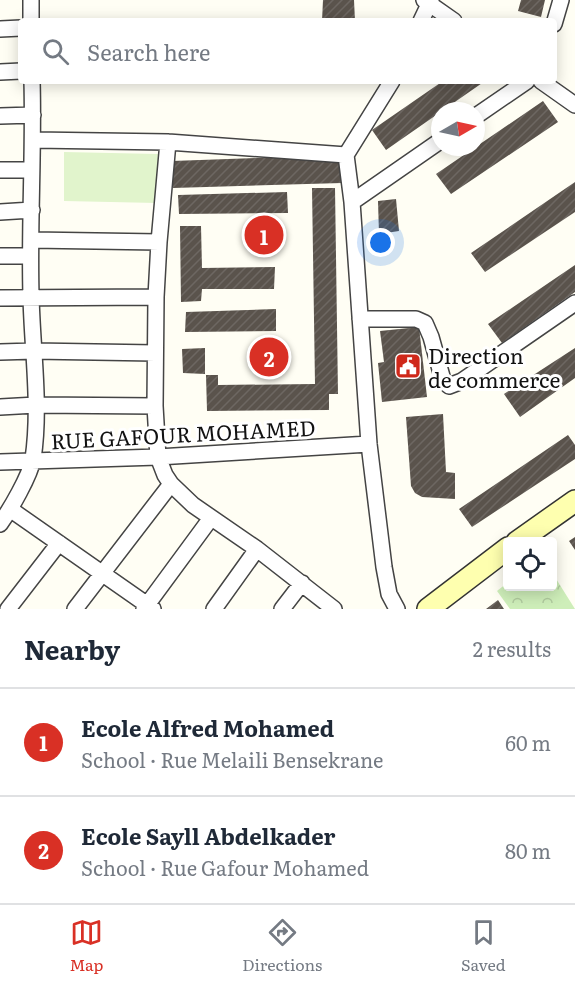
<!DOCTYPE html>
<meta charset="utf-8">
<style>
:root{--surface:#fff;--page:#f6f6f7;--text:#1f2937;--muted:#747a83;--line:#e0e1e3;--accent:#d93025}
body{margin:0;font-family:Literata,serif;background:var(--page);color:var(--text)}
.controls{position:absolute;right:18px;bottom:18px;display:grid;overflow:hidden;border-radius:6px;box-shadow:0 3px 15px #0003}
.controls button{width:54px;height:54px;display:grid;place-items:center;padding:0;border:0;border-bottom:2px solid var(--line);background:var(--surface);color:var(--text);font:30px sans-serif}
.compass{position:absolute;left:431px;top:102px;width:54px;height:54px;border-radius:50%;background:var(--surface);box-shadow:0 3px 15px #0003;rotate:81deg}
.you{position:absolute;left:381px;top:243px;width:21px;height:21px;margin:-15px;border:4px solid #fff;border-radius:50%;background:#1a73e8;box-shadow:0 0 0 9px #1a73e833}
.badge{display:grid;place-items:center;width:39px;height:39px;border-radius:50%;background:var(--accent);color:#fff;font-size:20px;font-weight:700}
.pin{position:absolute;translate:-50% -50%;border:3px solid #fff;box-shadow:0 2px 6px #0006}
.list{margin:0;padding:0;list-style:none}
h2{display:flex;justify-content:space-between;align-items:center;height:78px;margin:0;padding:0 24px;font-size:26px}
h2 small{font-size:20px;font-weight:400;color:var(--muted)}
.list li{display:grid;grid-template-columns:39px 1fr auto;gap:18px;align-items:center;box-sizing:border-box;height:108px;padding:0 24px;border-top:2px solid var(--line)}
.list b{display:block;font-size:22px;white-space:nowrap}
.list p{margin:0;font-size:20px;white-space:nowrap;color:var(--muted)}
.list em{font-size:20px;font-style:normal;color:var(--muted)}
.icon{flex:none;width:33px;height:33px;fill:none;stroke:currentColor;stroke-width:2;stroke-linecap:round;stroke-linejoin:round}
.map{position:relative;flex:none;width:575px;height:609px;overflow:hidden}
.search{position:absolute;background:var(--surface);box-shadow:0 3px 15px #0003;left:18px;right:18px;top:18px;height:66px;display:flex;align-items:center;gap:15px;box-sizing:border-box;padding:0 21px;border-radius:6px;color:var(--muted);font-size:22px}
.sheet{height:294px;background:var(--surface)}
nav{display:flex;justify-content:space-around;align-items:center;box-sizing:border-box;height:84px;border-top:2px solid var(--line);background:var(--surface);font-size:16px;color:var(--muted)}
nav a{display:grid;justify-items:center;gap:3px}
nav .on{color:var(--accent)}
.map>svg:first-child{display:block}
.park{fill:url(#park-crowns)}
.pitch{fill:#e1f4cc}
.building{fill:url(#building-hatch)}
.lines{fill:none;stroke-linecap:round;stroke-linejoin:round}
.minor-casing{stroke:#444;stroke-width:18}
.secondary-casing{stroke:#333;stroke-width:24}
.minor{stroke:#fff;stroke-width:15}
.secondary{stroke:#feffaf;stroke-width:21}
.labels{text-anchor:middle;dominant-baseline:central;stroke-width:6;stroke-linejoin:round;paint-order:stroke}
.poi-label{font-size:21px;fill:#111;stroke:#fff;text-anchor:start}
.street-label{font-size:21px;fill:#111;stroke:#fff}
</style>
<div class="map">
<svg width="575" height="609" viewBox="0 0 575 609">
<defs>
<pattern id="park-crowns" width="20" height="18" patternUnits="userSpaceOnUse" patternTransform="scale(1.5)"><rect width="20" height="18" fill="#ceeeb9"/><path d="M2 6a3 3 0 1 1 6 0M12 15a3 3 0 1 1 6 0" fill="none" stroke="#b0cb9e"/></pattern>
<pattern id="building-hatch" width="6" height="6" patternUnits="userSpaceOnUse" patternTransform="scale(1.5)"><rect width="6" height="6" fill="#5a534c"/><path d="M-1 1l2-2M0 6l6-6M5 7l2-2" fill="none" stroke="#6d6762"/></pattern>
</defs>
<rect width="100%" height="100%" fill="#fffef4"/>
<path class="park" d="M553,574L575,609H510L497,591L507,583L508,586H552Z"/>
<path class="pitch" d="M64,152L158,154L157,203L64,201Z"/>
<path class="building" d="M323,0H354L355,21H322Z
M521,0H545L541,17L518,11Z
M443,81H485L386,150L372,130Z
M543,101L558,122L451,194L436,174Z
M341,155L342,183L173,188L172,161Z
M575,182V212L485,272L471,253Z
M312,188H335L338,394H329V410L207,411L206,375H218V385L315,384Z
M287,192L288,213L179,214L178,195Z
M396,199L399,231L379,234L378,201Z
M180,226H201L202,268L275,267L274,289H202L201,301L181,302Z
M575,265V292L502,343L488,324Z
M276,309V331L185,332L186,312Z
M419,327L427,397L382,402L378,363L384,362L380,331Z
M205,348V374L183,373L182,349Z
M575,348V378L520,417L504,394Z
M443,414L446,472L455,473V499L422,497L415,493L411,486L406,417Z
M568,435L575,445V459L472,527L459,509Z
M575,537V550L569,541Z
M498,600L504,609H486Z"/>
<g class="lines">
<defs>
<path id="minor" d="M31,0V21
M424,0L454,21
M421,21L431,0
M554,24L561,0
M0,29L21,28
M0,72L21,71
M392,81L346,155L352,202L369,444L384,567L389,594L397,609
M541,81L575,105
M0,116L33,115
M476,116L527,81
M34,140L168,142L346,155
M0,170H31
M352,202L440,141
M0,212L32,210
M32,240L159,242L156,297L155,406L158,457L165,475L171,484L193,505L257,549L334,609
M159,242L168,142
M0,256H30
M0,298L156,297
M360,319H416L425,323L431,337L443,380L449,386L462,381L575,303
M0,352L34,351L155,353
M0,407L36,405L155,406
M0,462L158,457L369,444
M10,509L153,609
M0,524C10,510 30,476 33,459C41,405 32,349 31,295C29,224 34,152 32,81
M8,609L59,543
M75,609L171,484
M144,609L211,518
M214,609L257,549
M282,609L302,583"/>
<path id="secondary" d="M517,542L575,501
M428,609L508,548"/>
</defs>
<use href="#minor" class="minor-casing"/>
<use href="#secondary" class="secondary-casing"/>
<use href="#minor" class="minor"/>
<use href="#secondary" class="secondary"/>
</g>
<defs>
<symbol id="civic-square" viewBox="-11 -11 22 22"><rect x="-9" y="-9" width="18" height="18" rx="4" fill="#cf281a" stroke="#fff"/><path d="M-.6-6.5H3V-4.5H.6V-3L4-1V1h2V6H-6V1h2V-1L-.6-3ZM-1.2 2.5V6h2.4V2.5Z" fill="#fff"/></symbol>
</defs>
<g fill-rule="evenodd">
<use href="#civic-square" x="393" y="351" width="30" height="30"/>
</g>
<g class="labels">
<g class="poi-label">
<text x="428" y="354">Direction<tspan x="428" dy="24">de commerce</tspan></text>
</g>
<g class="street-label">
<text transform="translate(183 433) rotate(-3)">RUE GAFOUR MOHAMED</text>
</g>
</g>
</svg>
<div class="controls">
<button><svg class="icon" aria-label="locate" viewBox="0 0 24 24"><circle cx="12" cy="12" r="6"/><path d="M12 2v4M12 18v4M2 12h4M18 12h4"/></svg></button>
</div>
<svg class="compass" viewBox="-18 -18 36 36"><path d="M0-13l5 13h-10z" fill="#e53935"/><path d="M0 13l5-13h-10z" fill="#747a83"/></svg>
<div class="you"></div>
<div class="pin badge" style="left:264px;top:235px">1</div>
<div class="pin badge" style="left:269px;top:357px">2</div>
<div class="search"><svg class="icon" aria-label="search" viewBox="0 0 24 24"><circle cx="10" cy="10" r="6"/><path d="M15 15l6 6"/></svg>Search here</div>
</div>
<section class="sheet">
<h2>Nearby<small>2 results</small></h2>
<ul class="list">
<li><span class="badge">1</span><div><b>Ecole Alfred Mohamed</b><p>School · Rue Melaili Bensekrane</p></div><em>60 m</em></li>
<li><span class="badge">2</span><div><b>Ecole Sayll Abdelkader</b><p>School · Rue Gafour Mohamed</p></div><em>80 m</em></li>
</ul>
</section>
<nav>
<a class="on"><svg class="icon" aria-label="map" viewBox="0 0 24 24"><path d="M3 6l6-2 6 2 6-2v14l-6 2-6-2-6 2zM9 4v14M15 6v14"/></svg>Map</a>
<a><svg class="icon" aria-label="directions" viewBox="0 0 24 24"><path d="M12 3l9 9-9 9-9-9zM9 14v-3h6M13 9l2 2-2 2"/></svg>Directions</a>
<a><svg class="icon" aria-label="saved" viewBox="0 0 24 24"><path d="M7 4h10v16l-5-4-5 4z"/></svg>Saved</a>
</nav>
